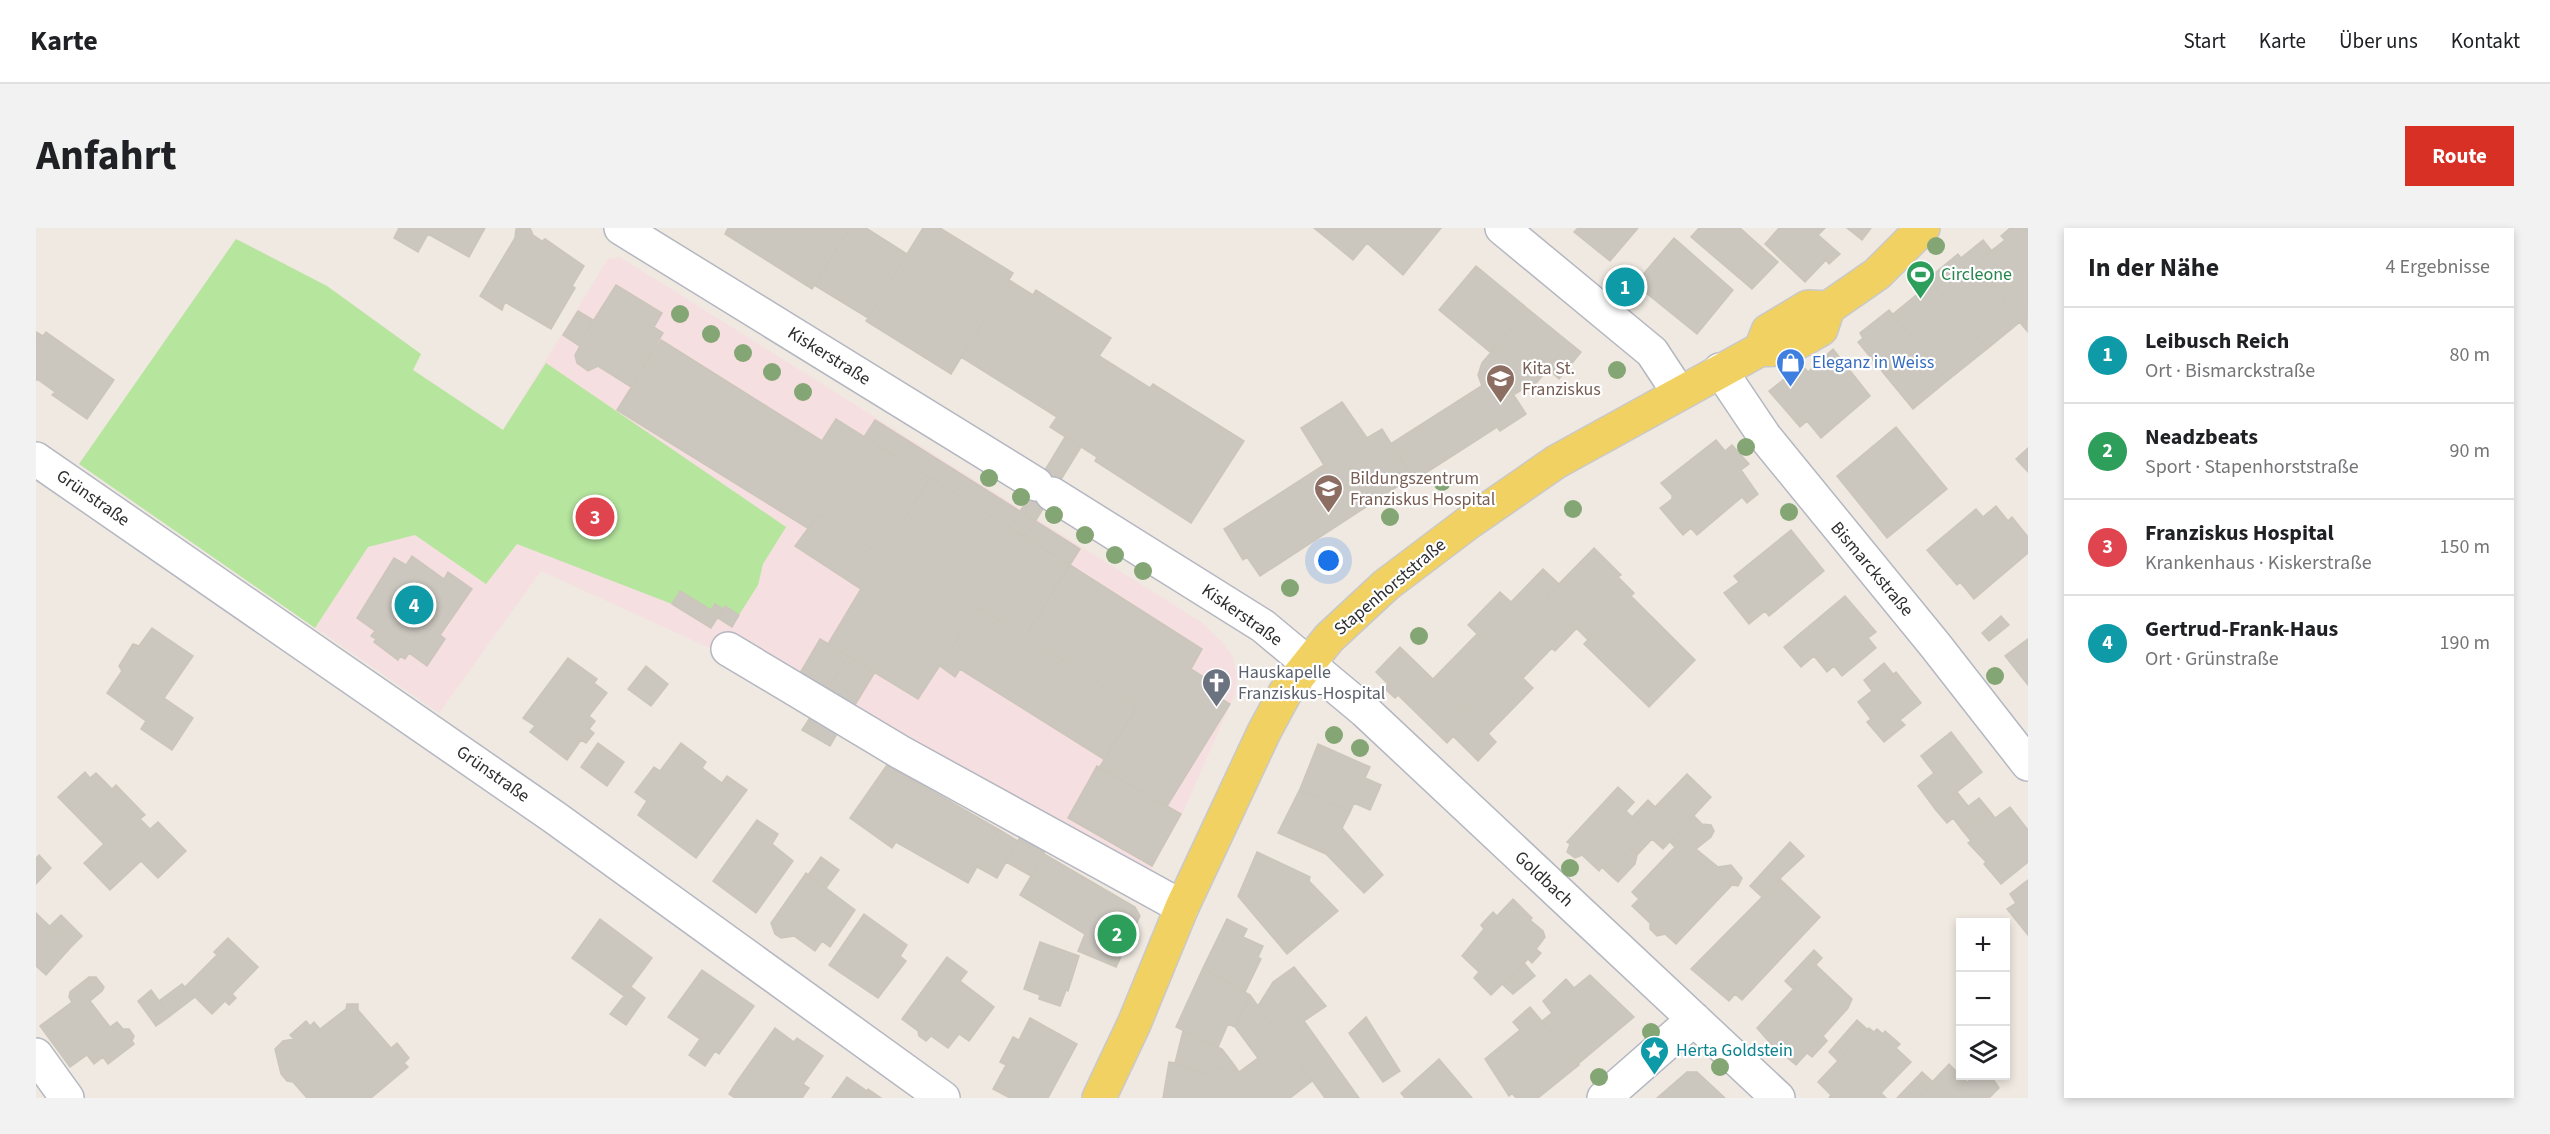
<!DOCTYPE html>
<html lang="de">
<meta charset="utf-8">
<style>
:root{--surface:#fff;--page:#f2f2f2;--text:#202124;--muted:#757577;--line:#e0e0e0;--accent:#d93025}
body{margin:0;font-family:"Source Sans 3",sans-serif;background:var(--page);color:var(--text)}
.controls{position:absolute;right:18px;bottom:18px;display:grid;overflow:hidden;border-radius:0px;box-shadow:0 3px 9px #0003}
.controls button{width:54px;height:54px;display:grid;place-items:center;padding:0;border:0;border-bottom:2px solid var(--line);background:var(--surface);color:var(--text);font:30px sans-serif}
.you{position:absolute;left:1293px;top:333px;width:21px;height:21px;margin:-15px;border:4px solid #fff;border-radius:50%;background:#1a73e8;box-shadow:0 0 0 9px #1a73e833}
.badge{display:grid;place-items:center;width:39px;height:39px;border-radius:50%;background:var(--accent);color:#fff;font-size:20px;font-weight:700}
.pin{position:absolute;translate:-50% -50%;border:3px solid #fff;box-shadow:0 2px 6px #0006}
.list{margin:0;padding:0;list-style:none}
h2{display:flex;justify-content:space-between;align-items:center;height:78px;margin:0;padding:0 24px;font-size:26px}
h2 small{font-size:20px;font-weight:400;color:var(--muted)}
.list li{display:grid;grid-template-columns:39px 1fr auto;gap:18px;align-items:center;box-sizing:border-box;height:96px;padding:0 24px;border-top:2px solid var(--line)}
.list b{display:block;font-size:22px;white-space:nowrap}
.list p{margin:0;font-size:20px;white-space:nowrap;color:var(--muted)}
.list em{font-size:20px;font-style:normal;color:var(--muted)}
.icon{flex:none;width:33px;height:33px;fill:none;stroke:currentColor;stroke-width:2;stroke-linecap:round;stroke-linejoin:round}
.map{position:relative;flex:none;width:1992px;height:870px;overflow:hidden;border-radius:0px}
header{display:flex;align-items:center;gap:36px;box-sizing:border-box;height:84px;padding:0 30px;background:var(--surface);border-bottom:2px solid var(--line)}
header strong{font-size:28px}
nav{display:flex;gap:33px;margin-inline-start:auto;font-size:21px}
.intro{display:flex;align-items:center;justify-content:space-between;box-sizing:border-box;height:144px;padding:0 36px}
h1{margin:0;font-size:42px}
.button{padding:15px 27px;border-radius:0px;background:var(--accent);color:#fff;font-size:21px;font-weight:700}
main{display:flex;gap:36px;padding:0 36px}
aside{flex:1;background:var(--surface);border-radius:0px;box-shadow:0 3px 9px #0003}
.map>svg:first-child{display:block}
.medical{fill:#f5dfe0}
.green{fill:#b6e59e}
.building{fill:#cbc7bf;stroke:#cbc5ba;stroke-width:1.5}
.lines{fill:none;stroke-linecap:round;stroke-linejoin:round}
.minor-casing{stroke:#b4b7c1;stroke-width:36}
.major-casing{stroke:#c9c9c9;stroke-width:36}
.minor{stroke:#fff;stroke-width:33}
.major{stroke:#f2d163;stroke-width:33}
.tree{fill:#84a574}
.labels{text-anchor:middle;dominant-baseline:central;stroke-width:4.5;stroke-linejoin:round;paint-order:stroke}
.leisure-label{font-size:18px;fill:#27864d;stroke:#fff;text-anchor:start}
.street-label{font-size:18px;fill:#2e2e2e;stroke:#fff}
.shop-label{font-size:18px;fill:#366cbe;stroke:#fff;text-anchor:start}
.education-label{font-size:18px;fill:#785e54;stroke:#fff;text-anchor:start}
.worship-label{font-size:18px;fill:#5b616d;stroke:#fff;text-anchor:start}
.culture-label{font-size:18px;fill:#0d838f;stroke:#fff;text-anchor:start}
</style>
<header>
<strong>Karte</strong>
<nav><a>Start</a><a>Karte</a><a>Über uns</a><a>Kontakt</a></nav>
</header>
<div class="intro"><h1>Anfahrt</h1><a class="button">Route</a></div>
<main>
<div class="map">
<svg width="1992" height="870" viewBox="0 0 1992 870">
<rect width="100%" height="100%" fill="#efe9e1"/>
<path class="medical" d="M200,11L291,58L385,126L377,142L467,202L572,31L584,29L1165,394L1185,413L1197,429L1201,450L1199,466L1147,584L1100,669L676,421L505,343L403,485L43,236Z"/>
<path class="green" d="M200,11L291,58L385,126L377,142L467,202L510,135L750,299L727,336L722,357L703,387L690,378L687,381L680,376L675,382L644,363L636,376L481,316L450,356L379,307L332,319L279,400L43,236Z"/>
<path class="building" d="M363,0H449L433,29L392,6L382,24L358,10Z
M494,0L497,7L506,13L509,11L548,38L536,58L539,60L515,101L469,74L466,82L444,68L479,10L480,1Z
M692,0H814L776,61L689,6Z
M814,0H830L871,26L832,90L778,57Z
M887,0H904L977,45L915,146L830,93Z
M1278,0H1296L1289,9Z
M1296,0H1405L1367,47L1331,15L1317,32L1289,9Z
M1542,0H1602L1574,33L1538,4Z
M1663,0H1704L1742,34L1716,61L1655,9Z
M1743,0H1789L1782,7L1804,26L1793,36L1790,32L1769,54L1729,16Z
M1811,0H1835L1826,12Z
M1974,0H1992L1991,103L1967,74L1969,69L1941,34L1969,12L1965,8Z
M1638,10L1697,62L1661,106L1599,56Z
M1947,12L1955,22L1941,34L1969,69L1967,74L1984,94L1951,121L1893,50L1922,26L1925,30Z
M1440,38L1492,81L1454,124L1403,82Z
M973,52L997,67L1000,62L1075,110L1063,128L1114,160L1117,156L1208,213L1155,295L1059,233L1061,229L1014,199L1021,189L925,129Z
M1896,54L1951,121L1911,153L1857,86Z
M580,57L626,85L618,99L627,105L595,159L562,138L552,143L541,135L539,127L544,118L542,117Z
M1492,81L1545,124L1523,151L1512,141L1497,159L1494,157L1479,166L1464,146L1446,158L1442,147L1446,135Z
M1853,82L1911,153L1877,181L1822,114L1827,110L1824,105Z
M542,83L557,92L542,117L527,107Z
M0,104L7,108L0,117Z
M10,104L78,152L51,191L16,167L19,164L1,151L0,153V117Z
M625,112L786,213L800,191L894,250L846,327L782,287L773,301L581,182Z
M1797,121L1834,168L1785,210L1771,193L1764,199L1733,163L1766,137L1772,144Z
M1464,146L1490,186L1464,203L1461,199L1379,252L1356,215Z
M1306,174L1331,210L1346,201L1376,249L1224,348L1211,329L1207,332L1188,301L1288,237L1265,200Z
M839,192L1044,321L1034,337L828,209Z
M1860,199L1911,261L1851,310L1801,248Z
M1029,209L1045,219L989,310L974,300Z
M1680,212L1689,223L1696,217L1713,236L1705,242L1722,266L1711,275L1706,269L1661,307L1655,300L1647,307L1624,280L1636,271V267L1625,255Z
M1992,220V244L1980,231Z
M894,250L1034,337L989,408L942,379L882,471L792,416L825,361L759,318L782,287L846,327Z
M1960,278L1972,293L1976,289L1992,309V325L1938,371L1924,354L1921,357L1891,322L1940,281L1947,289Z
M1755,302L1788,343L1733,388L1729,383L1713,396L1688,365L1703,354L1698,348Z
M1558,320L1585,347L1582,349L1598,365L1552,412L1510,369Z
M376,328L408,351L412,344L436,361L404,407L409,411L391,438L373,425L369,431L364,428L362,432L338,414L340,411L335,408L339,403L321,390L358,330L370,337Z
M1034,337L1166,421L1155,441L1183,459L1177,466L1194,476L1131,578L1063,540L1101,479L989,408Z
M1507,341L1523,356L1510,369L1541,400L1519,423L1516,420L1487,450L1432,397L1464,364L1475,374Z
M644,363L657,371L649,384L636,376Z
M1595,368L1659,432L1613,479L1548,416Z
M1809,368L1840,404L1832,410L1840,420L1806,448L1798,438L1791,444L1778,428L1765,439L1748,419Z
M657,371L675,382L679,376L687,381L675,400L649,384Z
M689,378L703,387L696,399L682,390Z
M942,379L1101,479L1069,532L924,441L919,449L904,438Z
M1965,388L1973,397L1953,413L1946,405Z
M116,400L157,428L128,470L157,490L136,522L105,501L110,493L71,465L86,443L83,438L97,416L103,418Z
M1441,406L1497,460L1452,506L1397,451Z
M784,411L812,428L787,469L760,452Z
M1992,411V457L1969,428Z
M1364,419L1436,489L1411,515L1362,467L1359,470L1348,460L1352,456L1340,444Z
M812,428L839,444L814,485L787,469Z
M532,430L561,451L558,455L571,465L553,488L559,493L553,501L558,505L550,515L545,512L531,532L494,504L499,498L487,490Z
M1848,435L1857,446L1836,463L1828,452Z
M610,438L632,456L615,478L592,461Z
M1860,444L1885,475L1864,492L1869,497L1848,514L1831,494L1835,491L1822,474Z
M775,488L802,504L794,518L766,502Z
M1436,489L1460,514L1442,533L1417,508Z
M1915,504L1946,544L1899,581L1882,558L1898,545L1885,528Z
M562,515L588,534L571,558L545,539Z
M645,515L670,534L666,540L686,555L691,548L711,562L660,630L602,587L611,573L599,564L618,539L624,543Z
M1282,516L1334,539L1329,550L1345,557L1334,582L1318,575L1314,584L1264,561Z
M851,537L962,601L932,655L860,614L856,620L814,590Z
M1061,538L1145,586L1116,638L1032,590Z
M49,544L54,550L60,545L76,561L80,557L109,587L104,591L114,601L122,594L150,623L122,650L105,633L74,662L48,635L68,616L22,569Z
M1651,546L1675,569L1627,621L1616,611L1601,627L1589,615L1605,597L1596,589L1612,572L1619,579Z
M1582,559L1598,574L1590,583L1605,597L1589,615L1595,621L1573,646L1566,639L1563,643L1546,627L1539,630L1531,624L1534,616L1531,614Z
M1264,561L1314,584L1306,600L1347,647L1328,665L1290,626L1242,605Z
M1921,564L1932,578L1911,595L1899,581Z
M1943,570L1952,581L1926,602L1917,590Z
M1974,579L1992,602V634L1965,656L1948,636L1950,634L1932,615L1935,613L1926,602L1953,582L1959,590Z
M1658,588L1666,596L1675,597L1678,603L1675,609L1660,621L1682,639L1695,637L1706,650L1702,658L1696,657L1640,716L1629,706L1621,708L1614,701V695L1596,678L1603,671L1596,664L1639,619L1634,614Z
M721,592L742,606L736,616L757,633L720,685L677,653Z
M962,601L982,613L961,650L941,639Z
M984,609L1009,623L995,648L970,634Z
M1754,614L1768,628L1725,668L1714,658Z
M1595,621L1601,627L1599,636L1582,654L1573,646Z
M1221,624L1274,649L1273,653L1302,683L1251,726L1202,668Z
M1008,626L1099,679L1104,688L1080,739L1042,723L1049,706L984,667Z
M3,627L15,640L0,656V630Z
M785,629L803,642L790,660L772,647Z
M770,645L819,682L794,719L786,713L779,723L758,708L745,710L739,706L735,695Z
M1744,651L1784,689L1706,772L1699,766L1693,773L1655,741Z
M1992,652V707L1971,681L1980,675L1974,666Z
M1477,671L1496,690L1494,692L1507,703L1509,709L1500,721L1505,725L1496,735L1492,731L1455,767L1438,750L1443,744L1426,728L1448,701L1445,697L1457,684L1461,688Z
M0,685L35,719L10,747L0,738Z
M828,686L871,717L864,728L870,733L842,770L793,737Z
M25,687L46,708L35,719L13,699Z
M564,691L616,730L588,768L536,730Z
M1191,691L1211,701L1207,709L1227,718L1222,729L1225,731L1209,764L1167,740Z
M192,710L222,739L196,766L200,770L193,777L189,773L176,786L159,769L134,788L123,773L146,756L149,759L181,727L178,724Z
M1004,714L1043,728L1032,763L1030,762L1024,778L1003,771L1004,767L988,761Z
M1778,722L1786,730L1757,761L1749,753Z
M911,729L931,744L924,753L958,779L933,813L923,806L912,820L895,808L890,813L883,808L882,803L866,791Z
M1488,735L1499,748L1477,766L1467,757Z
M1780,737L1816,771L1812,780L1787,808L1791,813L1776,829L1771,825L1760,837L1734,815L1721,800Z
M1258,739L1290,778L1268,793L1323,870H1289L1222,778L1237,754Z
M1167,740L1214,767L1199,799L1192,796L1182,819L1140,799Z
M666,742L718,778L683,826L679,823L669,838L653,827L664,811L632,789Z
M1554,747L1598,789L1542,836L1506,793L1516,785L1507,773L1530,751L1538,760Z
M53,749H60L68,759L66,763L54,773L74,799L81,794L87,801H93L98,808L96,813L98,816L72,836L67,829L58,836L51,827L34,839L4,798L36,774L33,769L34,764Z
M595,759L609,770L590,797L574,786Z
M115,762L134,788L120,798L102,773Z
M1214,767L1276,853L1254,870H1127L1133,834L1148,836L1169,847L1196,834L1203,844L1222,830L1199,799Z
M311,776H322V782L355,820L361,815L373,830L368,835L372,839L335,870H271L257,854L251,853L245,846L239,821L247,813L258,811L254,807L270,793L274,798L278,794L284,801L310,781Z
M1494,779L1543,837L1502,870H1480L1476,865L1473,868L1449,831L1484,802L1477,794Z
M1330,789L1364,843L1347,854L1313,805Z
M994,790L1041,816L1012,870H974L957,861L970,837L964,834L977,809L983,812Z
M1821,792L1832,802L1802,833L1793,824Z
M739,800L758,814L761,810L787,828L767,856L773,860L766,870H699L693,866L700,855Z
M1833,800L1838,804L1841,801L1847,806L1849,803L1864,816L1860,820L1875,834L1845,865L1850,870H1793L1795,867L1782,854Z
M1147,803L1186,821L1196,834L1169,847L1139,835Z
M1403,831L1436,870H1369L1365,865Z
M1913,836L1931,854L1939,848H1955L1963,860L1953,870H1881Z
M1651,844H1661L1689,870H1621Z
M1886,844L1897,854L1881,870H1861Z
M811,849L831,863L832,861L845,870H796Z"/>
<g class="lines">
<defs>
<path id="minor" d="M585,0L1000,256
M1466,0L1616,124L1643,165
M1684,142L1729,209L1899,417L1992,536
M0,231L518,589L907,870
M1016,266L1227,398L1329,483L1742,870
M692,421L864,524L1146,679
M0,827L31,870
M1568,870L1658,791"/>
<path id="major" d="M1725,121L1732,103L1772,79L1792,80L1841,46L1887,0
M1063,870L1098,796L1146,679L1228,504L1249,465L1293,410L1350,357L1432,295L1520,234L1725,121C1750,124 1764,113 1785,101L1792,80"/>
</defs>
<use href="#minor" class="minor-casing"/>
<use href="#major" class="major-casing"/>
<use href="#minor" class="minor"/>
<use href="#major" class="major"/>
</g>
<g class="tree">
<circle cx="1900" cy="18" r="9"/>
<circle cx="644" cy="86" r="9"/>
<circle cx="675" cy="106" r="9"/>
<circle cx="707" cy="125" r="9"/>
<circle cx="1581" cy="142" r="9"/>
<circle cx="736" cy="144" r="9"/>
<circle cx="767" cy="164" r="9"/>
<circle cx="1710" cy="219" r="9"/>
<circle cx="953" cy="250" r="9"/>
<circle cx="1406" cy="254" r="9"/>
<circle cx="985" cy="269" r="9"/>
<circle cx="1537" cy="281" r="9"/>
<circle cx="1753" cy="284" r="9"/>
<circle cx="1018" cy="287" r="9"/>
<circle cx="1354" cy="289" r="9"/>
<circle cx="1049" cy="307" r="9"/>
<circle cx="1079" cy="327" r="9"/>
<circle cx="1107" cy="343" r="9"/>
<circle cx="1254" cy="360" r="9"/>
<circle cx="1383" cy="408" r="9"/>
<circle cx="1959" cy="448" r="9"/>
<circle cx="1298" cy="507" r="9"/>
<circle cx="1324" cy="520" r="9"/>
<circle cx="1534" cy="640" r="9"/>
<circle cx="1615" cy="804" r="9"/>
<circle cx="1684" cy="839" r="9"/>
<circle cx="1563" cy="849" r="9"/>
</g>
<defs>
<symbol id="stadium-pin" viewBox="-11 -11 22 30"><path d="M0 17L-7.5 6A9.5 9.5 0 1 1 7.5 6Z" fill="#2e9e5b" stroke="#fff"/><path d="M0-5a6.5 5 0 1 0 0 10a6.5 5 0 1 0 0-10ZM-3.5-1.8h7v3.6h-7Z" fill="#fff"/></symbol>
<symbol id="shop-pin" viewBox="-11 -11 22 30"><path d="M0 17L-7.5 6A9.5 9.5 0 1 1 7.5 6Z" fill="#3f7fe0" stroke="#fff"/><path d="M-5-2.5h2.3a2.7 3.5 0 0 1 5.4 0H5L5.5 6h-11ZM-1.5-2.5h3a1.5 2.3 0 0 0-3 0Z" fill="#fff"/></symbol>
<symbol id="school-pin" viewBox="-11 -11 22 30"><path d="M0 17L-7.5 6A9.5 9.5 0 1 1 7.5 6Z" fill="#8d6e63" stroke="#fff"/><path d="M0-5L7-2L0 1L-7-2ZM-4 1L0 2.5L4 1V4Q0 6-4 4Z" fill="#fff"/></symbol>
<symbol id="church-pin" viewBox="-11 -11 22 30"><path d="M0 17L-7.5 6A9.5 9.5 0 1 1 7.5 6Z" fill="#6b7280" stroke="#fff"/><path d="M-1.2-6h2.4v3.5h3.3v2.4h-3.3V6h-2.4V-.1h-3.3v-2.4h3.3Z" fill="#fff"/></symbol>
<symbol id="sight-pin" viewBox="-11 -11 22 30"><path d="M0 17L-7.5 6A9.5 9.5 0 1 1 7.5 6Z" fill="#0f9aa8" stroke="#fff"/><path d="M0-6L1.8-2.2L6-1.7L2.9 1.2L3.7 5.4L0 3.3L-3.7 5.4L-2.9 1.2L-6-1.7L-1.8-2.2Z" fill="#fff"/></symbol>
</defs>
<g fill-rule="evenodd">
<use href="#stadium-pin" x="1868" y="30" width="33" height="45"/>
<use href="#shop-pin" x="1738" y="118" width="33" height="45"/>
<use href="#school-pin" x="1448" y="134" width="33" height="45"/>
<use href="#school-pin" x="1276" y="244" width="33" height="45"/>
<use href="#church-pin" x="1164" y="438" width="33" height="45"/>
<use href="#sight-pin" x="1602" y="806" width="33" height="45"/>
</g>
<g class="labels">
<g class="leisure-label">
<text x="1905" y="46">Circleone</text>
</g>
<g class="street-label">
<text transform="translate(793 128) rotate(32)">Kiskerstraße</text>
<text transform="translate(57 270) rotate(35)">Grünstraße</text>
<text transform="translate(1836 341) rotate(50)">Bismarckstraße</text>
<text transform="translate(1354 359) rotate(-40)">Stapenhorststraße</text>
<text transform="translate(1206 387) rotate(35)">Kiskerstraße</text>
<text transform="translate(457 546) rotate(35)">Grünstraße</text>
<text transform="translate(1508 651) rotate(43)">Goldbach</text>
</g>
<g class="shop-label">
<text x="1776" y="134">Eleganz in Weiss</text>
</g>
<g class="education-label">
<text x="1486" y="140">Kita St.<tspan x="1486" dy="21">Franziskus</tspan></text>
<text x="1314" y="250">Bildungszentrum<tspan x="1314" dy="21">Franziskus Hospital</tspan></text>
</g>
<g class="worship-label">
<text x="1202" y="444">Hauskapelle<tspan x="1202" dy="21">Franziskus-Hospital</tspan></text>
</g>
<g class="culture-label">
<text x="1640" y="822">Herta Goldstein</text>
</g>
</g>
</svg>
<div class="controls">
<button>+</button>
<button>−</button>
<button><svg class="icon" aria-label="layers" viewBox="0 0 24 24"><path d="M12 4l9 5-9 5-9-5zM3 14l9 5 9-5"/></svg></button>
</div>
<div class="you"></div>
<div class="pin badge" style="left:1589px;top:59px;background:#0f9aa8">1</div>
<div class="pin badge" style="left:1081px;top:706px;background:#2e9e5b">2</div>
<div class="pin badge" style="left:559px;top:289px;background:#e0444e">3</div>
<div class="pin badge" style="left:378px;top:377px;background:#0f9aa8">4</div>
</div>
<aside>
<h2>In der Nähe<small>4 Ergebnisse</small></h2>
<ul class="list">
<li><span class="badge" style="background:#0f9aa8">1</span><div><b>Leibusch Reich</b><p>Ort · Bismarckstraße</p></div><em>80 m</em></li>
<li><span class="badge" style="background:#2e9e5b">2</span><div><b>Neadzbeats</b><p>Sport · Stapenhorststraße</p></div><em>90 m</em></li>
<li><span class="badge" style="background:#e0444e">3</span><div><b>Franziskus Hospital</b><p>Krankenhaus · Kiskerstraße</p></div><em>150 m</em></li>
<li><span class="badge" style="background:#0f9aa8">4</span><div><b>Gertrud-Frank-Haus</b><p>Ort · Grünstraße</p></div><em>190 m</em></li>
</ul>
</aside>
</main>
